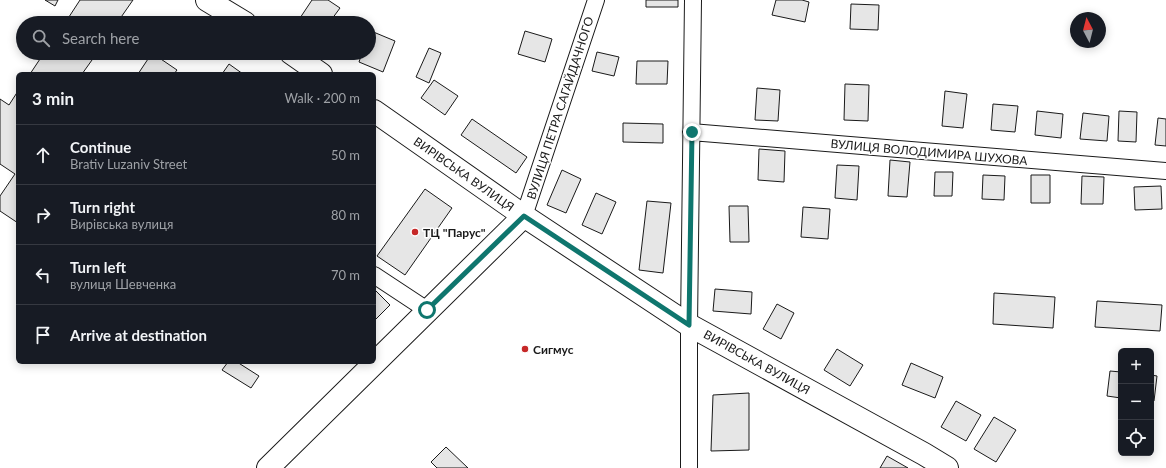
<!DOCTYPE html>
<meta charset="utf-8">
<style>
:root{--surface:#171b24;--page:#242831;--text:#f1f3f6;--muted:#9ea1a6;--line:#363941}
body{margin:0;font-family:Lato,sans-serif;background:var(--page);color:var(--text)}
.controls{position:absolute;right:12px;bottom:12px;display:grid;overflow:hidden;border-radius:6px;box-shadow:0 2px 10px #0003}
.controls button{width:36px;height:36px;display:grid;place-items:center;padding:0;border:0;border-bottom:1px solid var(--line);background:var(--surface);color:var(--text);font:20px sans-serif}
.compass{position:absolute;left:1070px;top:12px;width:36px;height:36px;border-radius:50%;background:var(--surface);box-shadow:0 2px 10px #0003;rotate:353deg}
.stop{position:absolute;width:12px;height:12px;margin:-9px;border:3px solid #0f766e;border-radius:50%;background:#fff}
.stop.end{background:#0f766e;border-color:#fff;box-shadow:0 1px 4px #0008}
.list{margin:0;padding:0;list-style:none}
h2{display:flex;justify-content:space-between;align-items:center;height:52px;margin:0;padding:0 16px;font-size:17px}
h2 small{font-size:13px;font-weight:400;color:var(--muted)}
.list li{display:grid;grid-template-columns:26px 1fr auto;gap:12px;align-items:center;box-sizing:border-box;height:60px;padding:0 16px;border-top:1px solid var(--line)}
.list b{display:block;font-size:15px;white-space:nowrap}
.list p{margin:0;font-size:13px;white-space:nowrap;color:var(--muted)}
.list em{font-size:13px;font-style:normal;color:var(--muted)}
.icon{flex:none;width:22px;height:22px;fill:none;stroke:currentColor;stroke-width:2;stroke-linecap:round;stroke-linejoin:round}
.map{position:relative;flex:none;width:1166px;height:468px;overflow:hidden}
.search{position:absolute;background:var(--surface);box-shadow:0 2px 10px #0003;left:16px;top:16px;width:360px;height:44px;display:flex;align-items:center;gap:10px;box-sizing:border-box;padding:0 14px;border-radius:22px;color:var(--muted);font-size:15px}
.panel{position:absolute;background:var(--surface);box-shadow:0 2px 10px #0003;left:16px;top:72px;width:360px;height:292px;border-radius:6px}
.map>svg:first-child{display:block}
.building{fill:#e6e6e6;stroke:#1a1a1a}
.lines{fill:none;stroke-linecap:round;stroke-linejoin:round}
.street-casing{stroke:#1a1a1a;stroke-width:18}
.secondary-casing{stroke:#1a1a1a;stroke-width:24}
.street{stroke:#fff;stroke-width:16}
.secondary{stroke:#fff;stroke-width:22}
.route{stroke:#0f766e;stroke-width:5}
.poi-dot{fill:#c62828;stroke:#fff;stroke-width:1.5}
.labels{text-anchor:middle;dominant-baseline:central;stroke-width:3;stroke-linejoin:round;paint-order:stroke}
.street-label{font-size:12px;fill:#1a1a1a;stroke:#fff}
.poi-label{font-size:12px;font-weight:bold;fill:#1a1a1a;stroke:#fff;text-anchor:start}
</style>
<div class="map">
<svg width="1166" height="468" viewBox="0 0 1166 468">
<rect width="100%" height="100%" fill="#fff"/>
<path class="building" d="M45,0H58L55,6Z
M80,0H133L117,23H65Z
M312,0H328L340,8L329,23H302L298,21Z
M646,0H678V7H646Z
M776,0H802L809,2L805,22L772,15Z
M851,4L879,5L878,30L850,29Z
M371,31L395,41L383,72L359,62L362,53H369V37Z
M525,31L552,39L545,62L518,54Z
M429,48L441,53L429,83L416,77Z
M597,52L619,57L614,76L592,71Z
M44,53H97L82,74H30Z
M152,53L177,70L174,74H138Z
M637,61H668L667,84H636Z
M229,64L243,74H222Z
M434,80L458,96L445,115L421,98Z
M845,84L869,85L868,121L844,120Z
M757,88L780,90L778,121L755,120Z
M18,91V223L0,211V196L15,174L0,164V99L9,105Z
M945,91L967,94L963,128L942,126Z
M993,104L1018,106L1015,132L991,130Z
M1037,111L1063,114L1061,138L1035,135Z
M1119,111L1137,112L1136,142L1118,141Z
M1083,113L1109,116L1107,141L1080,139Z
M1158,118L1166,119V146L1155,145Z
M472,119L527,157L516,173L461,135Z
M623,123L663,124V143L623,142Z
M759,149L785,151L784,182L758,180Z
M890,160L910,162L907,197L888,196Z
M837,165L859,166L857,200L835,198Z
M562,170L581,179L566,213L547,205Z
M935,172H953L952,196H934Z
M983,175L1005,176L1004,200L982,199Z
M1031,175H1050V203H1031Z
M1082,176L1104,177L1103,204H1081Z
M1161,186L1162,209L1135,210L1134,187Z
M425,189L452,208L405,275L377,256Z
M596,193L616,202L602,234L582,225Z
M647,201L671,203L663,273L639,270Z
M729,206H748L749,242H730Z
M803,207L830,209L828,239L801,237Z
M374,289L390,305L374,321Z
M715,289L752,292L751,314L713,311Z
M994,293L1055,297L1053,328L993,324Z
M1097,301L1162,305L1160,331L1095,327Z
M777,304L794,313L781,339L763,329Z
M837,349L863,365L850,386L824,370Z
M228,362H237L259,376L251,388L222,370Z
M911,363L943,377L935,398L902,385Z
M1110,371L1121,372V398L1107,396Z
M1151,375L1157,376L1154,401H1151Z
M749,393V450L711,451L713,395Z
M956,401L981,415L966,441L941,427Z
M994,417L1016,430L996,462L974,449Z
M446,447L468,468H437L431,462Z
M887,456L908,468H880Z"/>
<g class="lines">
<defs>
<path id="street" d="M691,132L1166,171
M524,216L596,0
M374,275L427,310
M689,468V325L693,0"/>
<path id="secondary" d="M207,0L245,23
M291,53L321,74
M374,111L524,216L689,325L924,454L947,468
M268,468L524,216"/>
</defs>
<use href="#street" class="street-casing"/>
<use href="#secondary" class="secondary-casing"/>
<use href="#street" class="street"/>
<use href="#secondary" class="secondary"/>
</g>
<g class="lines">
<path class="route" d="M427,310L524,216L689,325L692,132"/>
</g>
<g class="poi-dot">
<circle cx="415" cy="232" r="4"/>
<circle cx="525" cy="349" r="4"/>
</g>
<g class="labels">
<g class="street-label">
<text transform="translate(560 108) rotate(-72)">ВУЛИЦЯ ПЕТРА САГАЙДАЧНОГО</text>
<text transform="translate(929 152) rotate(5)">ВУЛИЦЯ ВОЛОДИМИРА ШУХОВА</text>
<text transform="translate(464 174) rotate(35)">ВИРІВСЬКА ВУЛИЦЯ</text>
<text transform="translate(757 362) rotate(29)">ВИРІВСЬКА ВУЛИЦЯ</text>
</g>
<g class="poi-label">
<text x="423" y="232">ТЦ "Парус"</text>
<text x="533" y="349">Сигмус</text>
</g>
</g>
</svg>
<div class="controls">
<button>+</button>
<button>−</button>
<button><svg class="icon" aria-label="locate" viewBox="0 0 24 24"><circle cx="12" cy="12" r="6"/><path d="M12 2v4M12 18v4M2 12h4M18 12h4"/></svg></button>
</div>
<svg class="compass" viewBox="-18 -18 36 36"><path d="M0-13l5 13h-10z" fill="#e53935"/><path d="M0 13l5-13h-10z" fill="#9ea1a6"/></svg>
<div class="stop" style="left:427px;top:310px"></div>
<div class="stop end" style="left:692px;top:132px"></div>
<div class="search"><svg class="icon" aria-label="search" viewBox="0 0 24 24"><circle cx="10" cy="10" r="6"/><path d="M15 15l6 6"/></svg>Search here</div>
<section class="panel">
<h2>3 min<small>Walk · 200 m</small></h2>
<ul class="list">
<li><svg class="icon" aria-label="ahead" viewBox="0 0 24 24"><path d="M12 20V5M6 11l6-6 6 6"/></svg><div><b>Continue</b><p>Brativ Luzaniv Street</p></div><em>50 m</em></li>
<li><svg class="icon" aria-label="right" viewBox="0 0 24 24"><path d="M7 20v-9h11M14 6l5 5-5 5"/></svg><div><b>Turn right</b><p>Вирівська вулиця</p></div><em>80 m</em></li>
<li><svg class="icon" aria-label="left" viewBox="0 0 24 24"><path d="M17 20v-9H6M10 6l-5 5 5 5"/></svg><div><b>Turn left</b><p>вулиця Шевченка</p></div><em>70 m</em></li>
<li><svg class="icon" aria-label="arrive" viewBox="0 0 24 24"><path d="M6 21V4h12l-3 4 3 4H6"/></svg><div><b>Arrive at destination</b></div></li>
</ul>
</section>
</div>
